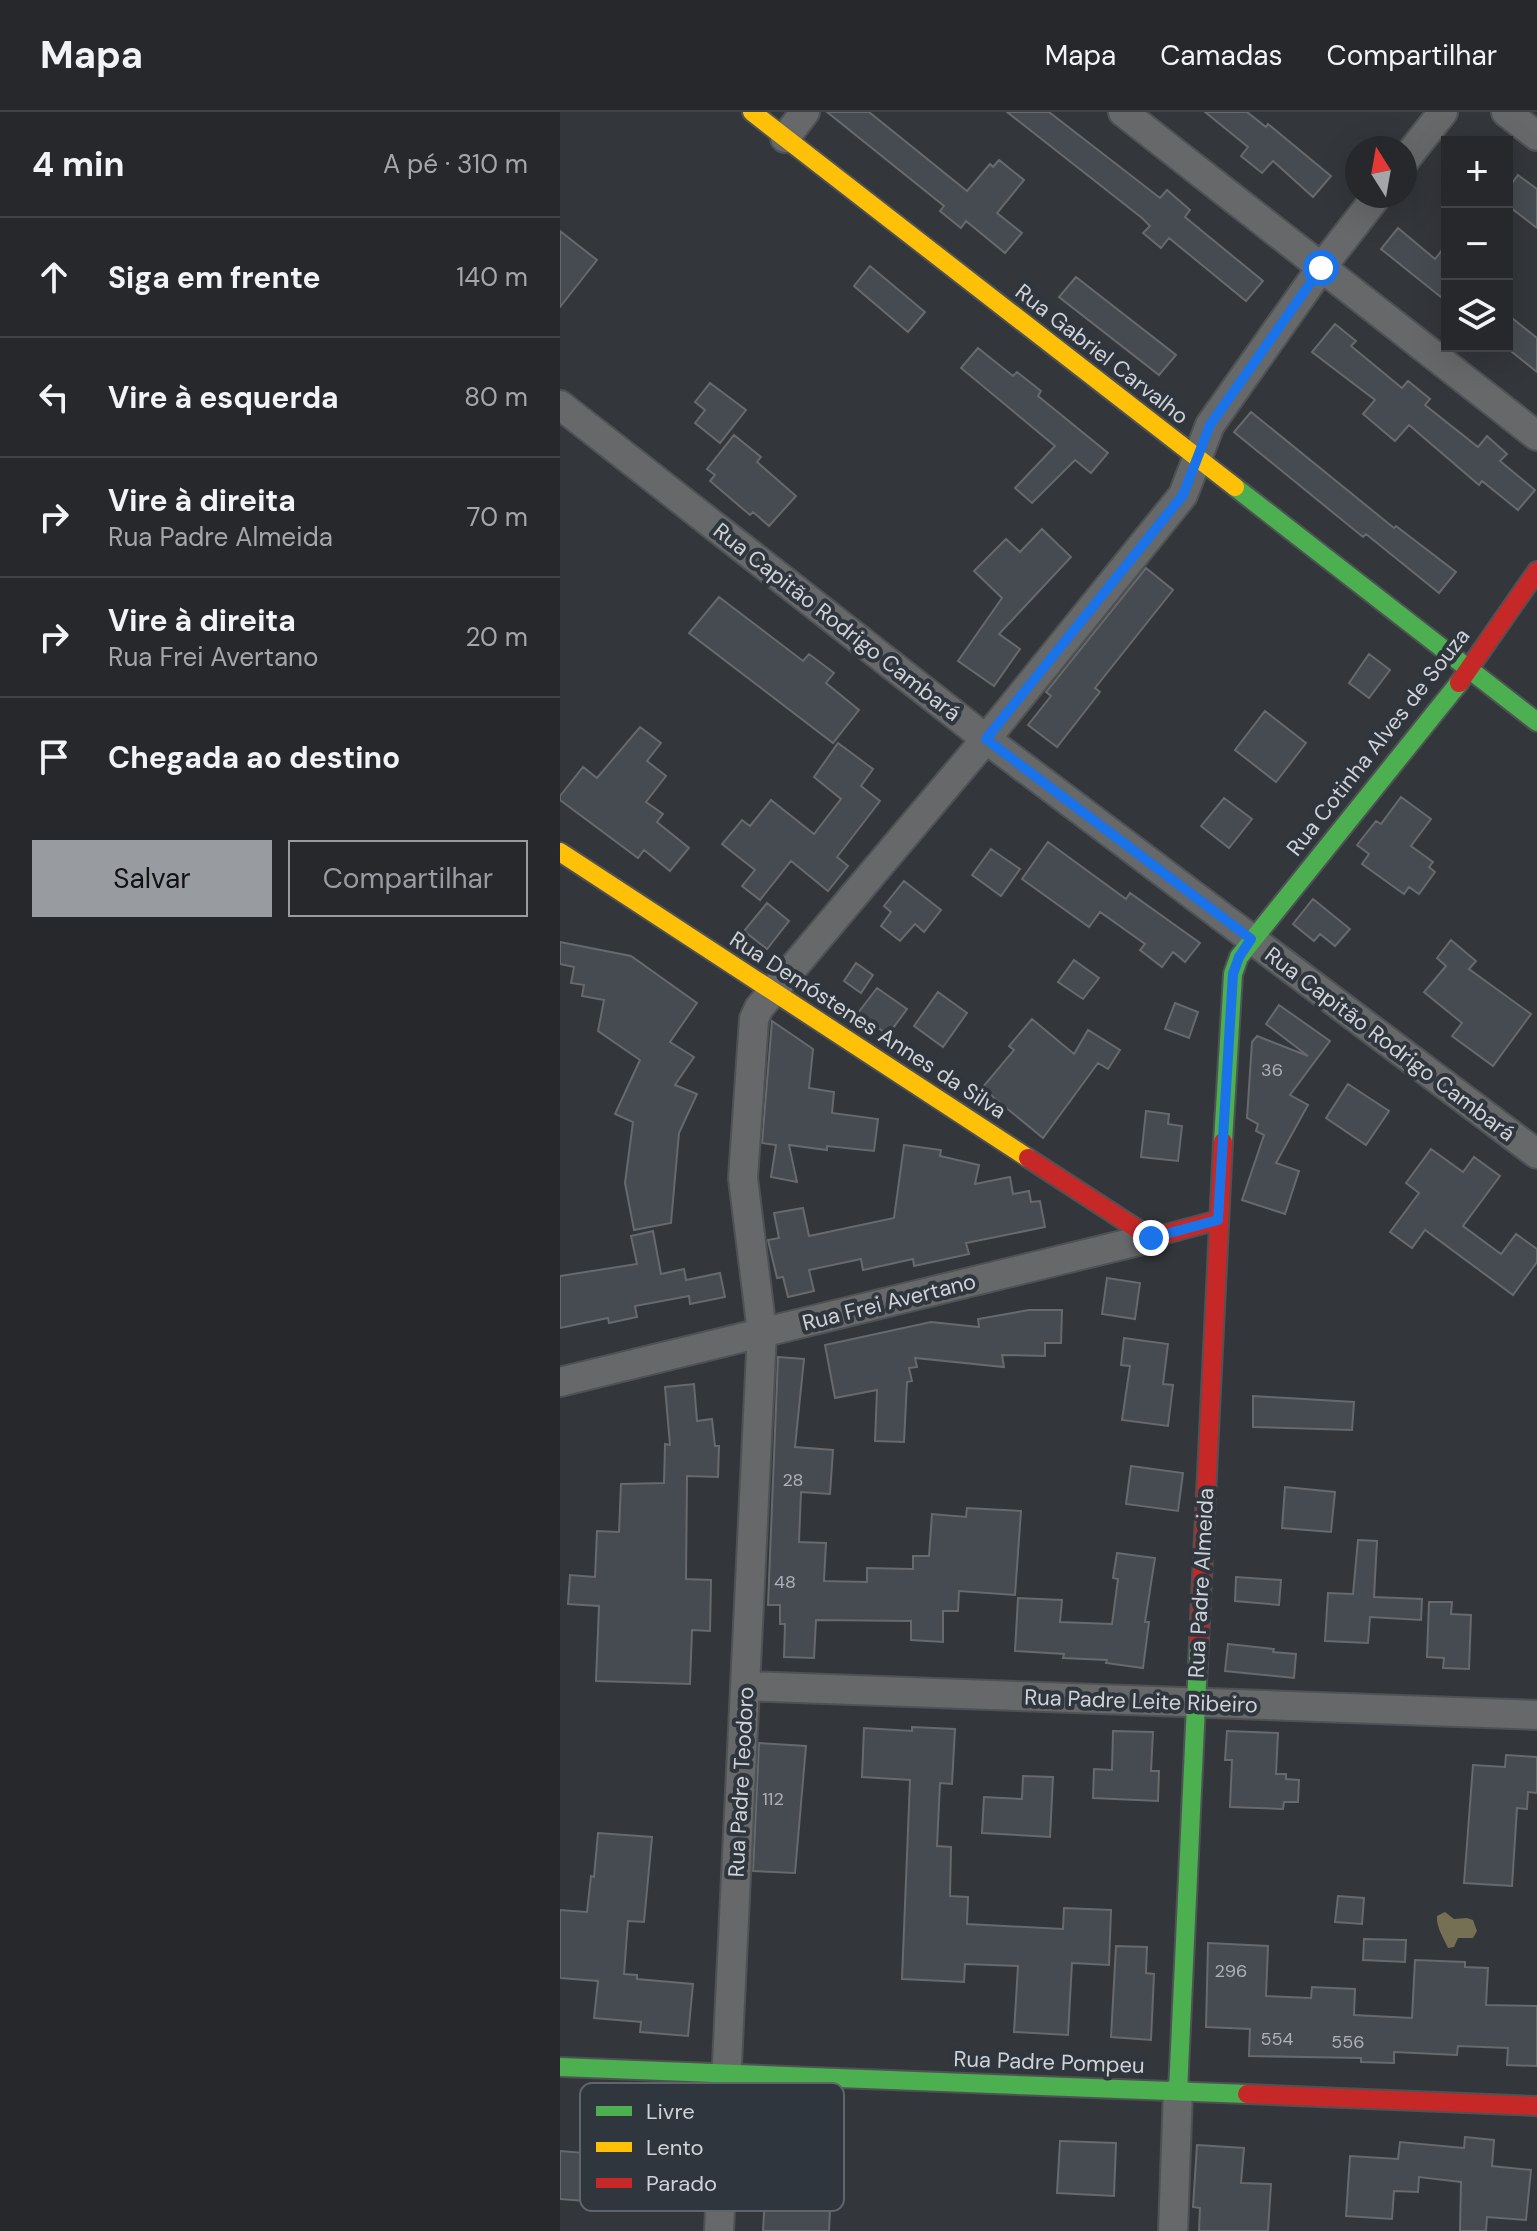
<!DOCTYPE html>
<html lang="pt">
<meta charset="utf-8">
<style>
:root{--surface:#26282c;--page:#2e3034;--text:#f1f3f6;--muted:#a4a6a9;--line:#424448;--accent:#989ba0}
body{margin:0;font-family:"DM Sans",sans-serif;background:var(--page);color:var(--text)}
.controls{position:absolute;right:24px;top:24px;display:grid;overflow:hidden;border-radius:0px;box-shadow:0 8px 32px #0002}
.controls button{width:72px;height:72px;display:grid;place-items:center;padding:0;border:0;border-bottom:2px solid var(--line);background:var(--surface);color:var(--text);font:40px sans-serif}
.compass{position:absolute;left:785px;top:24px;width:72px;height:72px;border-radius:50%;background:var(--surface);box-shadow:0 8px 32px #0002;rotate:349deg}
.stop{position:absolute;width:24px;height:24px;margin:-18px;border:6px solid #1a73e8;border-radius:50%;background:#fff}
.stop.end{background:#1a73e8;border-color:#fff;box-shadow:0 2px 8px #0008}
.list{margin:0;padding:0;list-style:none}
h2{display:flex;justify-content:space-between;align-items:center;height:104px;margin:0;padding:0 32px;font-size:34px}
h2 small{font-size:26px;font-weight:400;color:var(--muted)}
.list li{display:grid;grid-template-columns:52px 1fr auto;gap:24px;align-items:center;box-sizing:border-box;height:120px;padding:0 32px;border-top:2px solid var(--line)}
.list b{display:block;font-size:30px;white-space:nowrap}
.list p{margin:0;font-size:26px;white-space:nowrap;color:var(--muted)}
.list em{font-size:26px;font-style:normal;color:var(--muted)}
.actions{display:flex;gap:16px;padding:24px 32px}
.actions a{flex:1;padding:18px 0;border:2px solid var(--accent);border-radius:0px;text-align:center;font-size:28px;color:var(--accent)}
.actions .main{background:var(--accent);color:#111}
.icon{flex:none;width:44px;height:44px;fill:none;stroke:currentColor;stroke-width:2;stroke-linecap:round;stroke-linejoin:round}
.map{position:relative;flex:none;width:977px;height:2119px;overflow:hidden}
header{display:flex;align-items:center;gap:48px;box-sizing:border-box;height:112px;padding:0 40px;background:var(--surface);border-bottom:2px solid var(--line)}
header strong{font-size:38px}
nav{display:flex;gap:44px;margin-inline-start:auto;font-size:28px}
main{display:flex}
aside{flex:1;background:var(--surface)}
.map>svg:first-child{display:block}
.water{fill:#756f54}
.building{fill:#464b51;stroke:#67696c;stroke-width:2}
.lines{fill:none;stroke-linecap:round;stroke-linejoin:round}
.street-casing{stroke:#4f5255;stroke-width:32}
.fast-casing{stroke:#4f5255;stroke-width:22}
.slow-casing{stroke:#4f5255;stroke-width:22}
.jam-casing{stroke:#4f5255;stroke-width:22}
.street{stroke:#66686a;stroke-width:28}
.fast{stroke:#4caf50;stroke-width:18}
.slow{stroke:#ffc107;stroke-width:18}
.jam{stroke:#c62828;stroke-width:18}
.route{stroke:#1a73e8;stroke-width:10}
.labels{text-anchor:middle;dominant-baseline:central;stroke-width:8;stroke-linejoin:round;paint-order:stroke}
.number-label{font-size:18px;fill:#adb0b6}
.street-label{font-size:22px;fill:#cfd2d7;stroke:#30363d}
.key{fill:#30363d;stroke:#60656b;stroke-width:2}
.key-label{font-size:22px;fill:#cfd2d7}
</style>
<header>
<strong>Mapa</strong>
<nav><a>Mapa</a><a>Camadas</a><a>Compartilhar</a></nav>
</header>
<main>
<aside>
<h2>4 min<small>A pé · 310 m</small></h2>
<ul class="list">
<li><svg class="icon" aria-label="ahead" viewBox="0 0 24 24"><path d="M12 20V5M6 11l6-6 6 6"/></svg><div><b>Siga em frente</b></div><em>140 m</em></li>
<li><svg class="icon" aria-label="left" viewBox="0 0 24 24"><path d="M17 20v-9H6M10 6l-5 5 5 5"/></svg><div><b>Vire à esquerda</b></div><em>80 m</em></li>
<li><svg class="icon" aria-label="right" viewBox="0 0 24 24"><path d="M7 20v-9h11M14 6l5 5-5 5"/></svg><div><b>Vire à direita</b><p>Rua Padre Almeida</p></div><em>70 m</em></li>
<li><svg class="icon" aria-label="right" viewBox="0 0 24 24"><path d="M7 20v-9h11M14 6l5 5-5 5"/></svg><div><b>Vire à direita</b><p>Rua Frei Avertano</p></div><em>20 m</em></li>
<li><svg class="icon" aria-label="arrive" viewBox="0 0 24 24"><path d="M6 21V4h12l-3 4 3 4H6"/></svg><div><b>Chegada ao destino</b></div></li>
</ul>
<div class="actions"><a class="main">Salvar</a><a>Compartilhar</a></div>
</aside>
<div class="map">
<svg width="977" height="2119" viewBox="0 0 977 2119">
<rect width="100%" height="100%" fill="#33363a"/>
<path class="water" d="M885,1800L894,1807L907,1806L913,1808L917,1819L913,1826H898L894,1835L888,1836C884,1827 876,1815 877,1804Z"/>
<path class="building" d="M267,0H309L407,79L430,52L433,55L439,48L464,68L437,101L462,121L445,141L406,109L401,116L380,99L384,94Z
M447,0H489L600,86L607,78L630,98L625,105L703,169L686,189L609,126L601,136L583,121L590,114L582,106Z
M645,0H687L706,15L708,12L771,64L753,85L713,49L702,61L681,44L688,35Z
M958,63L977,77V116L947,93V78Z
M838,116L875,147L887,132V190L821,137Z
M0,119L37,148L0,195Z
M310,154L365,200L348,220L294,174Z
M516,165L616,243L599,263L499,185Z
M947,202L977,226V260L947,236Z
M775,212L796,229L791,234L842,276L848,269L870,287L865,293L918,335L927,324L947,342L940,349L975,378L958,398L922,369L919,373L849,313L835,329L803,302L815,288L752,240Z
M418,236L453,264L457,260L481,279L478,284L548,341L531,361L515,348L472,391L455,376L495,334L401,256Z
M150,271L186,298L160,331L135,311L145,298L135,290Z
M691,300L834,416L836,414L896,460L879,481L806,422L803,425L674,320Z
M174,323L201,345L197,350L236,384L209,414L193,400L190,403L150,369L155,363L147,357Z
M482,417L511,445L439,522L460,537L434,574L398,549L442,486L414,459L446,427L460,440Z
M586,456L613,478L535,576L540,580L497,635L468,613L491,584L486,580Z
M159,485L243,549L249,542L274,561L266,571L299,598L273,631L129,521Z
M809,542L830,558L809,586L789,571Z
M705,599L746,631L716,670L675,638Z
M80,615L101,631L87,649L106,664L86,690L103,702L97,710L129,736L110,759L84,738L78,746L0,688V684L23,655L37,666Z
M278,631L313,657L301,674L320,689L277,745L288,754L268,779L231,749L200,788L182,774L195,758L162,732L182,708L190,714L211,688L254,722L281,687L254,665Z
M841,685L871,707L851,734L873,750L869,755L875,760L859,782L849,775L844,782L802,752L809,742L797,733L816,709L821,712Z
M664,686L692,707L669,736L641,714Z
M488,730L566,787L570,781L640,831L625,850L613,840L602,855L580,838L585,832L540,800L529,815L462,767Z
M431,737L460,757L441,784L412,763Z
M344,769L381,798L364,820L355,812L340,829L321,814L331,800L324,794Z
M753,787L790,817L775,834L760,822L754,829L733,812Z
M207,791L229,809L207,837L184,819Z
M891,828L916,849L909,857L971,902L933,954L892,924L902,911L864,880L886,854L877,846Z
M0,830L71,844L137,891L110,930L134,945L115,973L137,982L119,1021L111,1111L74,1118L65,1071L73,1010L55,1002L80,948L38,919L44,888L22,884L24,873L11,871L14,855L0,852Z
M514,848L539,866L523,887L498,870Z
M296,851L313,863L301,881L284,869Z
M317,876L347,897L328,923L298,901Z
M378,880L407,901L383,935L354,914Z
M615,891L638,900L629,926L605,917Z
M719,893L770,929L730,983L748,993L716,1051L739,1059L725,1102L682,1088L704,1023L696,1019L698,1012L687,1006L692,930L697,924L748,944L706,912Z
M472,907L514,942L528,918L560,938L548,957L538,951L483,1026L422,976L454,938L449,934Z
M212,909L253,937L249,976L274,980L272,1001L318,1007L314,1039L267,1034V1038L229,1033L237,1070L211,1065L216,1033L202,1031Z
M788,972L829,999L806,1033L766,1006Z
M586,999L609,1002L608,1012L622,1014L618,1049L581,1045Z
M344,1033L381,1038L380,1044L419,1053L415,1072L450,1065L453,1082L469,1079L471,1090L480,1089L485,1115L406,1131L409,1142L354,1154L353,1147L303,1158L301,1147L249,1158L254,1179L228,1185L223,1165L217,1166L208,1128L219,1126L214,1101L243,1096L249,1124L334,1106Z
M871,1037L903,1060L914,1045L940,1064L903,1114L941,1142L956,1122L977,1137V1150L953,1183L865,1118L852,1136L830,1120L859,1081L846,1071Z
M93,1119L101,1162L124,1157L126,1168L160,1161L165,1185L130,1192L129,1184L75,1194L77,1205L49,1211L48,1206L0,1216V1164L77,1152L71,1124Z
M547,1166L580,1171L575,1207L542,1202Z
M469,1198H502L501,1231H485V1244L442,1243L444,1255L355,1246L357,1255L349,1256L352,1269L347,1270L344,1330L315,1329L317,1278L275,1286L265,1233L371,1210L419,1215L418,1207Z
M564,1226L608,1232L603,1272L613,1273L608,1314L562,1308L570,1254L561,1253Z
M218,1245L244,1247L235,1335L273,1338L270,1382L241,1380L239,1430L266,1431L264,1469L307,1470V1456L353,1457V1444H369L372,1402L406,1405L407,1396L461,1399L455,1483L399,1479L398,1499H383V1530L351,1528V1509L256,1508L254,1546L224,1545L225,1512H220V1493H208Z
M134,1272L137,1309L152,1307L155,1334H159L158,1365L127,1364L126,1467L151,1468L150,1519L132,1518L130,1572L36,1569L39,1494L8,1492L10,1463L35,1465L37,1419L59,1420L61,1372L104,1371L105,1332L110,1333L105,1275Z
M693,1284L794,1290L792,1318L693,1315Z
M571,1354L623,1361L618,1399L566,1392Z
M725,1375L775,1380L771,1420L722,1416Z
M798,1428L817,1429L814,1485L862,1487L861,1508L810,1505L808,1531L765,1529L768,1481L793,1482Z
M557,1441L595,1446L585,1510H589L583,1556L546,1551L547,1548L503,1546L504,1542L455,1539L458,1486L502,1488L500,1510L552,1512L558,1467L553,1466Z
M676,1465L721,1468L719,1493L675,1489Z
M869,1490H892L891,1502L911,1503L909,1557L883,1556L884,1546L867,1545Z
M668,1532L714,1537L713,1540L736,1542L734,1566L665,1559Z
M352,1615L395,1617L392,1672L380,1671L377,1734L391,1735L390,1784L408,1785L407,1812L503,1817L504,1796L551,1798L549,1853L512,1851L508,1923L454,1920L458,1854L405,1852L404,1870L342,1867L350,1668L302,1665L304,1616L352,1619Z
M553,1619L593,1620L591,1659H599L598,1689L533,1686L534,1657L552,1658Z
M667,1619L718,1621L716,1662H726V1667L739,1668L738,1690H724L723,1697L670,1695L672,1648H665Z
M199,1631L246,1634L235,1761L193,1759Z
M946,1643L977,1645V1681L968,1680L967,1697L957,1696L952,1774L904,1771L913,1653L945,1655Z
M463,1664L493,1665L490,1725L422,1721L424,1685L462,1687Z
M38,1721L92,1725L84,1810L68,1809L64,1862L77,1863V1867L133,1872L128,1924L80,1920L81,1910L34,1906L38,1869L0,1866V1798L27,1800L31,1764L34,1765Z
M778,1784L804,1786L802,1812L775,1810Z
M804,1827L846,1828L845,1850L803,1848Z
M648,1831L708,1834L706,1884L751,1886L752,1875L795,1877L794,1903L852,1906L855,1848L905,1850V1855L928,1856L926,1893L977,1894V1954L947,1953L948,1936L898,1934L897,1943L834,1940V1951L801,1950V1946L689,1944L690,1917L646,1915Z
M556,1834L587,1835L586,1861L594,1862L591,1928L551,1925Z
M25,2021L94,2027L90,2061L65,2059L62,2092L0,2087V2039L24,2041Z
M905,2025L934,2028L932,2054L971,2058L966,2108L927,2105L926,2119H900L901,2070L859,2065L858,2080L834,2079L832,2107L786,2104L790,2044L838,2047L840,2030L904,2036Z
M500,2029L556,2031L554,2084L497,2081Z
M208,2030L273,2033L269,2119H203Z
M637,2033L684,2036L681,2071L711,2072L708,2119H639L640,2096L633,2095Z"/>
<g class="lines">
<defs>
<path id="street" d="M563,0L977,324
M946,0L977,24
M225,26L245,0
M845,48L883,0
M0,293L426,627L977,1042
M0,1270L591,1126
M185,1574L977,1603
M159,2119L202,1220L183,1066L194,907L199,896L426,627L623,383L650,313L761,156L817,84
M613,2119L618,1979"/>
<path id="fast" d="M675,375L977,610
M663,1030L673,862L679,845L899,571
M0,1955L687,1982
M618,1979L639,1528"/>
<path id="slow" d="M192,0L675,375
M0,740L468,1046"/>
<path id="jam" d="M899,571L977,459
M468,1046L591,1126L658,1108
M639,1528L663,1030
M687,1982L977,1994"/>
</defs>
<use href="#street" class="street-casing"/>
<use href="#fast" class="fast-casing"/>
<use href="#slow" class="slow-casing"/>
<use href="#jam" class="jam-casing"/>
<use href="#street" class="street"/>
<use href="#fast" class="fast"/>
<use href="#slow" class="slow"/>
<use href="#jam" class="jam"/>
</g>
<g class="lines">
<path class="route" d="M591,1126L658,1108L673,862L679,845L691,827L426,627L623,383L650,313L761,156"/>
</g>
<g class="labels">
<g class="number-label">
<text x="712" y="958">36</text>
<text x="233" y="1368">28</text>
<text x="225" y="1470">48</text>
<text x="213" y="1687">112</text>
<text x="671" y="1859">296</text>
<text x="717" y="1927">554</text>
<text x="788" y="1930">556</text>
</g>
<g class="street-label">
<text transform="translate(542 242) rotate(38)">Rua Gabriel Carvalho</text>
<text transform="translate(277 510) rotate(38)">Rua Capitão Rodrigo Cambará</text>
<text transform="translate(818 630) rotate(-52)">Rua Cotinha Alves de Souza</text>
<text transform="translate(308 913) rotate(33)">Rua Demóstenes Annes da Silva</text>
<text transform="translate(830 932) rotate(37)">Rua Capitão Rodrigo Cambará</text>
<text transform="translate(329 1190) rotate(-14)">Rua Frei Avertano</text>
<text transform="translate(641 1471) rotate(-87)">Rua Padre Almeida</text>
<text transform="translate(581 1589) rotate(2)">Rua Padre Leite Ribeiro</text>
<text transform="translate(181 1670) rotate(-87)">Rua Padre Teodoro</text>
<text transform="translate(489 1950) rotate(2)">Rua Padre Pompeu</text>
</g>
</g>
<rect x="20" y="1971" width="264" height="128" rx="12" class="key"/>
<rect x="36" y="1994" width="36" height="10" fill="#4caf50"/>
<rect x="36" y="2030" width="36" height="10" fill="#ffc107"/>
<rect x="36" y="2066" width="36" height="10" fill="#c62828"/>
<g class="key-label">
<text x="86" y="2007">Livre</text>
<text x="86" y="2043">Lento</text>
<text x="86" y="2079">Parado</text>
</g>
</svg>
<div class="controls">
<button>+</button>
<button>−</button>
<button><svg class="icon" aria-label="layers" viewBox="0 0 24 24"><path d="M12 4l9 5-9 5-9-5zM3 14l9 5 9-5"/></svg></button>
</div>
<svg class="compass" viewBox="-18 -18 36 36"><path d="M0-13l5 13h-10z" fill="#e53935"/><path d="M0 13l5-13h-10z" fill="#a4a6a9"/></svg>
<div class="stop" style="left:761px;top:156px"></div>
<div class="stop end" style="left:591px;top:1126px"></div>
</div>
</main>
